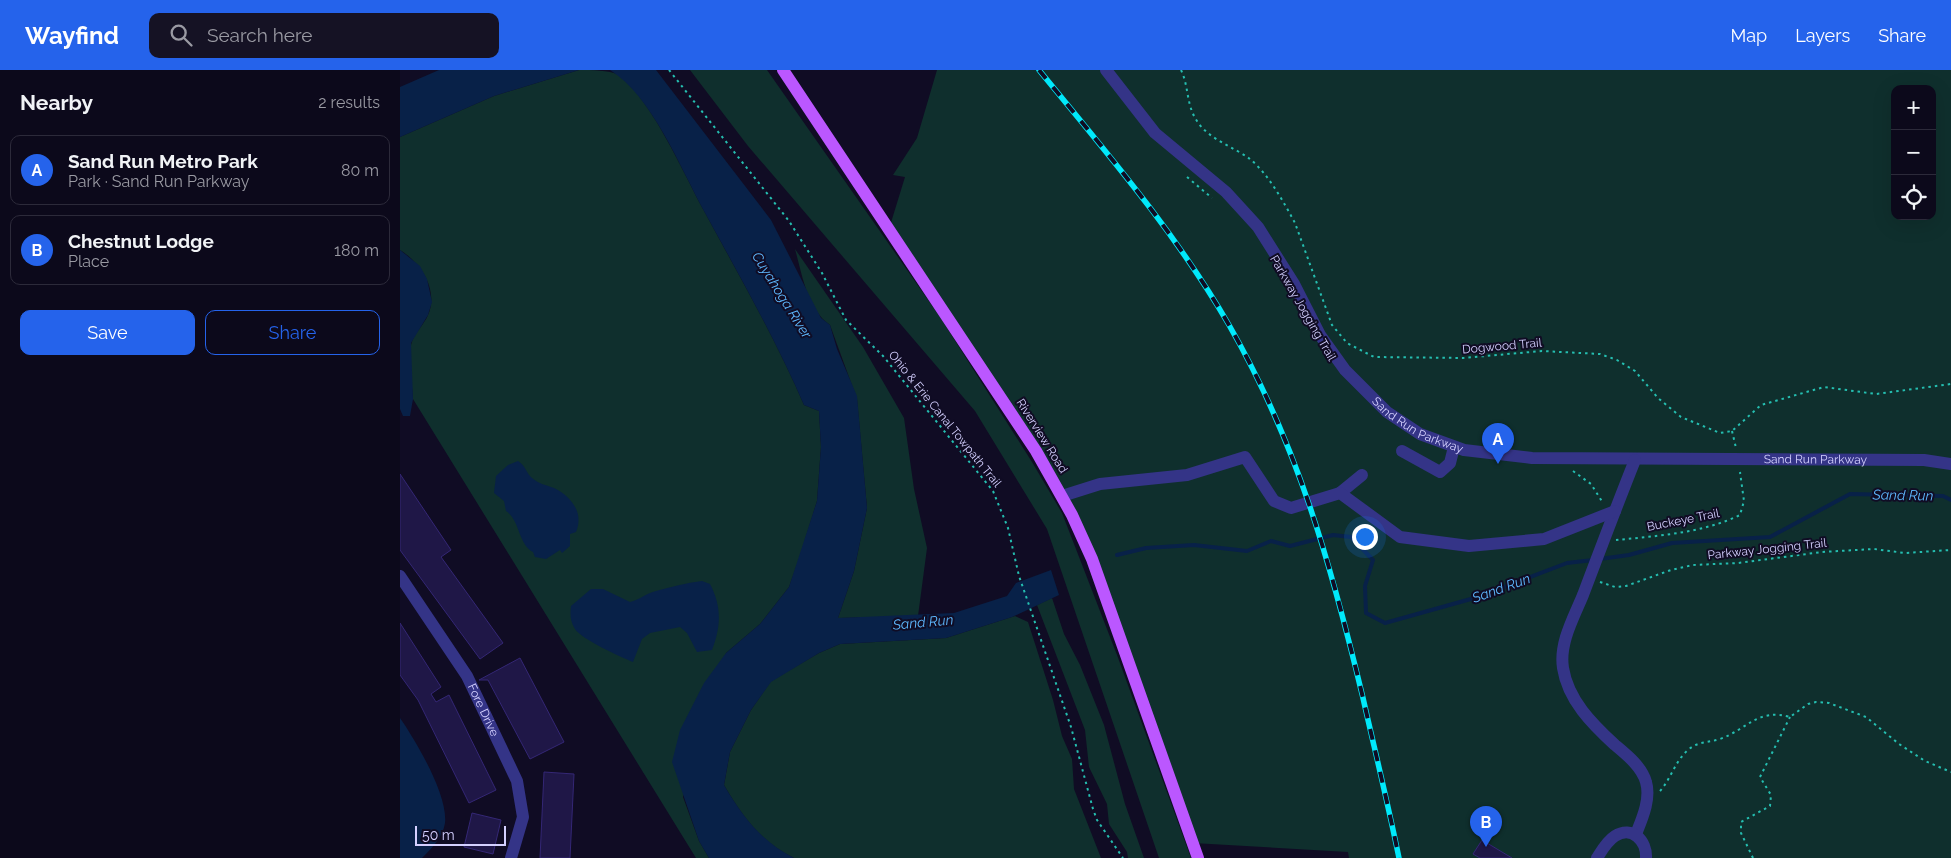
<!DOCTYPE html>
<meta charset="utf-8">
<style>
:root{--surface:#0c091b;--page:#151224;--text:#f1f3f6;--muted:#9a9aa3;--line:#2c2a3a;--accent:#2563eb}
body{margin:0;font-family:Raleway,sans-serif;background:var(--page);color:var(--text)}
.controls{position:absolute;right:15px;top:15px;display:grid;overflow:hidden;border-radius:10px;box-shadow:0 5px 20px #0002}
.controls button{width:45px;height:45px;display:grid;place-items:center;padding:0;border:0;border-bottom:1px solid var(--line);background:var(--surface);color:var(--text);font:25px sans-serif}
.scale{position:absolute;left:15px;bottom:12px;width:91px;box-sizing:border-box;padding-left:5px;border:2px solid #d4d0ff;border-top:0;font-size:14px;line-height:18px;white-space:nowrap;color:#d4d0ff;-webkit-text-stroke:4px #100c24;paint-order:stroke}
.you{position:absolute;left:964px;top:466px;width:18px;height:18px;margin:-12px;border:4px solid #fff;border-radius:50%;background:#1a73e8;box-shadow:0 0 0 8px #1a73e833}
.badge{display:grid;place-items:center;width:32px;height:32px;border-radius:50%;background:var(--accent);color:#fff;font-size:16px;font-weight:700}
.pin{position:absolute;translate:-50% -41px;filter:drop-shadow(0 1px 2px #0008)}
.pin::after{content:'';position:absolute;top:26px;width:18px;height:15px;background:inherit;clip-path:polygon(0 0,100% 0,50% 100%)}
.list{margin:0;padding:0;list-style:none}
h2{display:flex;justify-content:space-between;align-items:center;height:65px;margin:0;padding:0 20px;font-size:21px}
h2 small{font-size:16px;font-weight:400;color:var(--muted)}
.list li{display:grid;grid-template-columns:32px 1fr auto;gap:15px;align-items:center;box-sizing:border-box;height:70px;margin:0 10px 10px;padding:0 10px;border:1px solid var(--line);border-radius:10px}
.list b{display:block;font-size:19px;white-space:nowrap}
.list p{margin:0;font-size:16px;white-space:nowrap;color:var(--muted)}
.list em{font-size:16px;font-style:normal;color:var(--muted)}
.actions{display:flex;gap:10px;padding:15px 20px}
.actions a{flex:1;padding:11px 0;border:1px solid var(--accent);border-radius:10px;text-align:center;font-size:18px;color:var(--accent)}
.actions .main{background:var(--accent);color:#fff}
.icon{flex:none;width:28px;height:28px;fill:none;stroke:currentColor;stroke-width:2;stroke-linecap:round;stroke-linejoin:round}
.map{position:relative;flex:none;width:1551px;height:788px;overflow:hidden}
header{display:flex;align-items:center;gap:30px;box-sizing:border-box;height:70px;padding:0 25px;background:var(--accent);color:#fff}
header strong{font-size:24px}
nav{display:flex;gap:28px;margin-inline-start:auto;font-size:18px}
.search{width:350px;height:45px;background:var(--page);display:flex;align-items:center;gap:12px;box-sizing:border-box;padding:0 18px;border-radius:10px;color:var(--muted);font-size:19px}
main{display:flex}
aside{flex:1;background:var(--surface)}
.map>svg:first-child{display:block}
.green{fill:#0f2f2d;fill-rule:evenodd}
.water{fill:#082148}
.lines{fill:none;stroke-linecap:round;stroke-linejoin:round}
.stream{stroke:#082148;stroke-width:4}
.building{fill:#1f1747;stroke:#342775}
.path{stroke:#25beb0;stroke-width:2;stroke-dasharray:2.5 4;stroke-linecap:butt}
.minor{stroke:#343487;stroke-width:12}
.major{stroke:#bb57ff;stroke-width:12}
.rail-casing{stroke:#00e9fb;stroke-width:5.5}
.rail{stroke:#100c24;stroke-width:4;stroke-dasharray:11;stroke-linecap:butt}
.labels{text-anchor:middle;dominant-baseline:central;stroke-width:4;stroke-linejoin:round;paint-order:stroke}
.street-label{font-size:12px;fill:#d4d0ff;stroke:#100c24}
.water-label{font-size:14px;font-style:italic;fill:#5eb9ff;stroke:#100c24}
</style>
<header>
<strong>Wayfind</strong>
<div class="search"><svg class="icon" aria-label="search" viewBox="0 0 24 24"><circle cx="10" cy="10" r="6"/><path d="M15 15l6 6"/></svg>Search here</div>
<nav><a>Map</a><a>Layers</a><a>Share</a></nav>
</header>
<main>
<aside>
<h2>Nearby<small>2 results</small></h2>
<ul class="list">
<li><span class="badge">A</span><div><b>Sand Run Metro Park</b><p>Park · Sand Run Parkway</p></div><em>80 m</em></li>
<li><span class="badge">B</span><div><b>Chestnut Lodge</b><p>Place</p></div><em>180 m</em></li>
</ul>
<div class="actions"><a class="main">Save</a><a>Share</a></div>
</aside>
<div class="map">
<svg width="1551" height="788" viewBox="0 0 1551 788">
<rect width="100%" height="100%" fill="#100c24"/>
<path class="green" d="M179,0C192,0 208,0 219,5C252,31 283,102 303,139C338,204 375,267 404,335L419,341L421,377L417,431L399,489L389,517L360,554L326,583L283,727L299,771L309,788H296L13,329C12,312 8,292 11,275C13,264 24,255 28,245C39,220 21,193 0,180V67L94,26Z
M290,0H367L540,247L632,392L662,443L717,585L791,788H759L647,459L575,341L348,76Z
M537,0H1551V788H949L948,782L793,773L674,449L489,159L505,107L493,105L517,68ZM1495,19H1532V146H1495Z
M395,179L463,277L504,348L514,419L527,478L518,546L438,548L454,501L467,438L457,329L430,255C407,239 402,204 395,179Z
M652,528L664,564L680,595L704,655L725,734L744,788H728L727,782L709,754L707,734L689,697L685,660L637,535Z
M615,546L628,552L653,630L662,666L672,689L674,719L701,788H394C361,772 342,746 324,715L330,682L351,640L371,611L419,583L440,574L546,568Z"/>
<path class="water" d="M39,0H179L94,26L0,67V17Z
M210,0H256L371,150L421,248L430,255L437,279L457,326L467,438L454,501L438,548L554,543L607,526L616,513L651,500L659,525L612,547L546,568L440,574L419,583L371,612L351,640L330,682L324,715C342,746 362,772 394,788H309L299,771L272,692L280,660L304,613L326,583L360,554L389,517L417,431L421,377L419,341L404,335C375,268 339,205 304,141C281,99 252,26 210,0Z
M0,180L20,196L27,209L32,232L28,245L11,273L13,329L10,346H3L0,339Z
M118,391C126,396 126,403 132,408C139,414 146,415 154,418C172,427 184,443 176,462L170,464V476L162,483L160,480L146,489L135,487L133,482C118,474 120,450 106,441L104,431L94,423L96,406L108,395Z
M302,511L310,514C322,537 321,556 312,580L297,582L287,563L280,557L250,563L242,569L233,592C221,587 181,569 175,559C170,551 170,544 171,536L191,519H203L230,532C239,530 247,523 256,521C271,517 286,513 302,511Z
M0,648C16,671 48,725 45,753C43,767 31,779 22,788H0Z"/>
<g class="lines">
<path class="stream" d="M717,485L746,478L794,475L847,481L871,471L890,476L933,465L951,467L973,490L965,516L966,543L985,553L1078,527L1167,493L1193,490
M1200,489L1229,485L1272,473L1370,467L1450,424L1543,426L1551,430"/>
</g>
<path class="building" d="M0,404L51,480L41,487L103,573L80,589L0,480Z
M0,553L41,617L31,624L36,632L49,625L96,720L69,733L18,630L0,605Z
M120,588L164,672L130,689L88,610H79Z
M144,702L174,704L170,788H140Z
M72,743L101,750L93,784L64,777Z
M1082,770L1112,788H1080L1073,784Z"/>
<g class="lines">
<path class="path" d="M269,0L389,151L422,203L446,250L483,286L593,421L608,458L619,506L671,657L693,739L697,750L723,788
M781,0C789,16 786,35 797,51C808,69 834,77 850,89C869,105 883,131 895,153L932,255L947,273L974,287L1063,288L1142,281L1200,284L1217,290L1235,301L1258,328L1281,347L1320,363L1332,361L1361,335L1424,317L1476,324L1551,314
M787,107L812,128
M1332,361L1336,378
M1173,401L1191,414L1203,433
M1216,470C1257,466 1303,463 1340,445L1344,431L1340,402
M1200,512L1215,517L1226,516L1271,500L1293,495L1338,493L1422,482L1474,479L1505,483L1551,480
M1260,721C1271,709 1275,691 1288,680C1298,671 1308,673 1320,669C1348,659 1357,638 1390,647L1408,634L1416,632L1429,633L1466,647L1499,674L1525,691L1551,702
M1353,788L1341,763V752L1370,736L1371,725L1360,707L1390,647"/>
<g class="minor">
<path id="s1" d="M706,0L755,63L826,122L858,157L894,214L920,265L945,300L987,342L1020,364L1064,380L1132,388L1524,390L1551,394"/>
<path d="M1002,381L1040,402L1050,393L1054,377"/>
<path d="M1235,390C1217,435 1200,480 1183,525C1174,547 1159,573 1163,598C1168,630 1192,654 1215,675C1227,685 1242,697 1246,712C1251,729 1242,749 1236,764"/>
<path d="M940,423L962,405"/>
<path d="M662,426L700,414L787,405L845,387L874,431L891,438L940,423L1000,467L1069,476L1144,469L1215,441"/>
<path id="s2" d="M0,506L67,606L117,711L123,747L111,788"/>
<path d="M1197,788C1202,780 1207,771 1215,766C1232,755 1247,771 1246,788"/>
</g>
<path class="major" d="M383,0L636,381L672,445L692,489L798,788"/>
<defs>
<path id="rail" d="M639,0C706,82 776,163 829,255C898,375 931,495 963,628C975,681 988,734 999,788"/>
</defs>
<use href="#rail" class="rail-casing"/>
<use href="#rail" class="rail"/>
</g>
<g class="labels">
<g class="street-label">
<text transform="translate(903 238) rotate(60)">Parkway Jogging Trail</text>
<text transform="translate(1102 276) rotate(-5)">Dogwood Trail</text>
<text transform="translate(545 349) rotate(51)">Ohio &amp; Erie Canal Towpath Trail</text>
<text stroke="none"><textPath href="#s1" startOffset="480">Sand Run Parkway</textPath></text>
<text transform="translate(642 366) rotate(58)">Riverview Road</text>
<text stroke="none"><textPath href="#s1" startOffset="885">Sand Run Parkway</textPath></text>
<text transform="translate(1283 450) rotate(-11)">Buckeye Trail</text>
<text transform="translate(1367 479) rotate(-6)">Parkway Jogging Trail</text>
<text stroke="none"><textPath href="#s2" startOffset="158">Fore Drive</textPath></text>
</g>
<g class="water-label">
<text transform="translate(382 225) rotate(58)">Cuyahoga River</text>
<text transform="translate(1503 425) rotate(1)">Sand Run</text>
<text transform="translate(1101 518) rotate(-20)">Sand Run</text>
<text transform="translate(523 552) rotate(-5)">Sand Run</text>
</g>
</g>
</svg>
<div class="controls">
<button>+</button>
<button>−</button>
<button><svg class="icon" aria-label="locate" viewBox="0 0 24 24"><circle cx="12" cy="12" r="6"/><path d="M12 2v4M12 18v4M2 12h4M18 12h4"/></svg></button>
</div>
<div class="scale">50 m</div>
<div class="you"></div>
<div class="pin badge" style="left:1098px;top:394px">A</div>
<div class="pin badge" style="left:1086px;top:777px">B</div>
</div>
</main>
